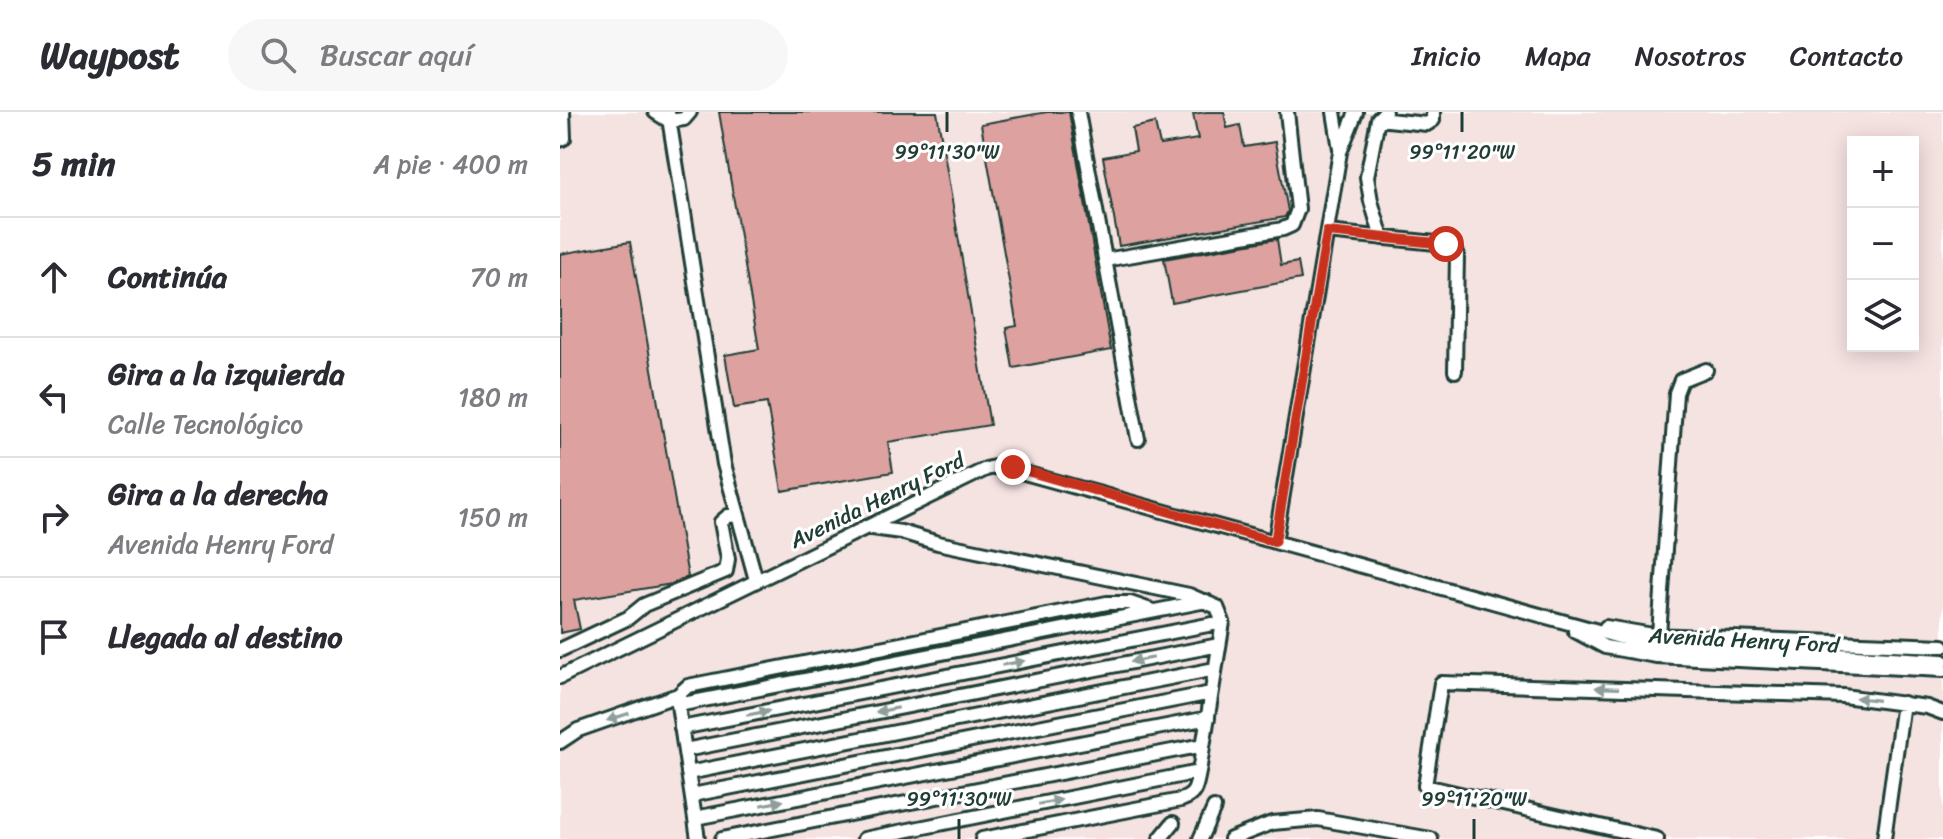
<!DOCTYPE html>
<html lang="es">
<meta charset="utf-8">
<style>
:root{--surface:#fff;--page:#f7f7f7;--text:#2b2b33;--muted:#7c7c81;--line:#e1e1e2}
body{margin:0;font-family:Sriracha,sans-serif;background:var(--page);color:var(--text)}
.controls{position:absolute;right:24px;top:24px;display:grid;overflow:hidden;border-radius:0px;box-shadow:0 4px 20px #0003}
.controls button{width:72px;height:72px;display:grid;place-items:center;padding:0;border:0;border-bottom:2px solid var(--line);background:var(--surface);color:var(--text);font:40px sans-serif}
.stop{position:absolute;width:24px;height:24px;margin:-18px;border:6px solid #c8321e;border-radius:50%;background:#fff}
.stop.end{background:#c8321e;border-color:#fff;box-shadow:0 2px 8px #0008}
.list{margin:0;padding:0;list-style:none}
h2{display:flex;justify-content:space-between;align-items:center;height:104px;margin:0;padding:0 32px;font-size:34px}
h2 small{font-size:26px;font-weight:400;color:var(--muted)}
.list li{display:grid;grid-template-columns:52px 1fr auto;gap:24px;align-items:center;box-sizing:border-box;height:120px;padding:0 32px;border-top:2px solid var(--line)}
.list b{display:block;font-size:30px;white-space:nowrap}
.list p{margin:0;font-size:26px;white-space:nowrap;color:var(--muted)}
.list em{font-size:26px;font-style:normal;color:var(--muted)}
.icon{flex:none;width:44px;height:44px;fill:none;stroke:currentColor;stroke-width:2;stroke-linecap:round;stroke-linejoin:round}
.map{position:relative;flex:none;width:1383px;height:727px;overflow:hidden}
header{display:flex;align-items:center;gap:48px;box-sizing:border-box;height:112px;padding:0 40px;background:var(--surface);border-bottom:2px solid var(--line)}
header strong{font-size:38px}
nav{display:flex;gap:44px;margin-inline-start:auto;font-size:28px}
.search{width:560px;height:72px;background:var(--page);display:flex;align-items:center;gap:20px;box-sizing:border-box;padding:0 28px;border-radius:44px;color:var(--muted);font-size:30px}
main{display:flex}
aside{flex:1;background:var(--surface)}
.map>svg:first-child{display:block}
.built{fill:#f5e3e2;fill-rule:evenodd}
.building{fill:#dda2a0;stroke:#1f3d34;stroke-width:2}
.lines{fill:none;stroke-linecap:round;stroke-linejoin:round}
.minor-casing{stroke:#1f3d34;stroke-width:18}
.minor{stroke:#fff;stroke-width:12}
.oneway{fill:#8f9e9a}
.route{stroke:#c8321e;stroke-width:10}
.ticks{fill:none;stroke:#1f3d34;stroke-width:3}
.labels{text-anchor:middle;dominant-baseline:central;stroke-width:6;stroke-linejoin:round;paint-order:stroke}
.street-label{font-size:22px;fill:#1f3d34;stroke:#fff}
.ticks-label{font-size:20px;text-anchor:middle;fill:#1f3d34;stroke:#fff;stroke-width:6;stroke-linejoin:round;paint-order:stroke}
</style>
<header>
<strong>Waypost</strong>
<div class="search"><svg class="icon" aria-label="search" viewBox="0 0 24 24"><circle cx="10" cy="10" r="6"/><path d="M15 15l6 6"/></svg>Buscar aquí</div>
<nav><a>Inicio</a><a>Mapa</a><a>Nosotros</a><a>Contacto</a></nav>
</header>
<main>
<aside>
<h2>5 min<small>A pie · 400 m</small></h2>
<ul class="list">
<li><svg class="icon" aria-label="ahead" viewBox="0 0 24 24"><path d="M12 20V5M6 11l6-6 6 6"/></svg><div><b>Continúa</b></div><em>70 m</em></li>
<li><svg class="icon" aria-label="left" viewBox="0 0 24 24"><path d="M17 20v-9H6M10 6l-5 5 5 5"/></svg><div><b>Gira a la izquierda</b><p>Calle Tecnológico</p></div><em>180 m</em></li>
<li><svg class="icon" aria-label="right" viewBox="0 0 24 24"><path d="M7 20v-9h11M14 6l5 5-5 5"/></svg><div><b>Gira a la derecha</b><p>Avenida Henry Ford</p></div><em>150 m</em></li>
<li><svg class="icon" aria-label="arrive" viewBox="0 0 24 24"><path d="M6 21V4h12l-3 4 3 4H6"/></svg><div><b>Llegada al destino</b></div></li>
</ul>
</aside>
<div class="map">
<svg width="1383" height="727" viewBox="0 0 1383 727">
<rect width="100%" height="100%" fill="#fff"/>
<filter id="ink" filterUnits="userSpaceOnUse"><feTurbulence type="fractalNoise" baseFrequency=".0125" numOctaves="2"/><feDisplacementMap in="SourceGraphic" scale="16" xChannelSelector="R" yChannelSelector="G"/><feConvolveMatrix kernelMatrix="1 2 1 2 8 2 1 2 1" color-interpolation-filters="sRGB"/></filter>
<g filter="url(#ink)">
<path class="built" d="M0,0H1383V727H0ZM1293,30H1353V234H1293Z"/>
<path class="building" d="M159,0H377L430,313L328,330L333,360L222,379L207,291L174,296L165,243L199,237Z
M487,0H509L551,238L453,256L446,216L457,214L421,12Z
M646,0H664L667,16L680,13L684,35L715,30L728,99L725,105L559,134L543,45L576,39L572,16L595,11L600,33L638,27L633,2Z
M717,127L721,153L738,150L741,167L612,191L604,147Z
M70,130L128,465L112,472L14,488L20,517L0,521V142Z"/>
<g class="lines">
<defs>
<path id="minor" d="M95,0L109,9L124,7L130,0
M108,0L164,352L196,468
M518,0L578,327
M774,0L780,37
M818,7L867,12L873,8V0
M0,28L4,26L3,0
M767,120L886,132L893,136L897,143L895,259
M822,126L811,89L807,65L818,7L825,0
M545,148L723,117L732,113L738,97L727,0
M305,415L341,420L378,431L629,483L657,495L663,510L639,660
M715,430L780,40L796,0
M1046,515L1093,523L1383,534
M1015,519L1045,535L1096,544L1383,558
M1099,523L1116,281L1121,268L1146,258
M0,538L68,506L84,493L166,459L168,447L161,410L168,404L177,403
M0,565L426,357L439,354L1085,532L1383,549
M118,593L646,489
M121,616L663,510
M0,630L18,618L118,583
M125,638L659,533
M128,661L655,557
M132,683L651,581
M135,706L648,606
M138,727L118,593V583L128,574L547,491H570L593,499
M162,727L643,633
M304,727L639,660C636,675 636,683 621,688L422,727
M600,727L613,711
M640,727L654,696
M671,727L712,711L758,707L871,727
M1097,727L865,674L881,571L1283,584L1367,595L1383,601
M1324,727L1343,591"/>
</defs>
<use href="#minor" class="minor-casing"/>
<use href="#minor" class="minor"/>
</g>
<defs><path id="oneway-solid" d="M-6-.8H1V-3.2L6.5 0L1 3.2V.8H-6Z" transform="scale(2)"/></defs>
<g class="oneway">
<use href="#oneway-solid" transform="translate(582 548) rotate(169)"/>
<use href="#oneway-solid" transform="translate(453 551) rotate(-11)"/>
<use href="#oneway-solid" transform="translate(1047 576) rotate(-178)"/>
<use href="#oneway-solid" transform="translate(1307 587) rotate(-173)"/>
<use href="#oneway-solid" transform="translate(327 598) rotate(169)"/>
<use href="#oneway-solid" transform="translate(198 601) rotate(-11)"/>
<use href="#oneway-solid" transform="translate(58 605) rotate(162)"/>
<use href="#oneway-solid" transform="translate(490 690) rotate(-11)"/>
<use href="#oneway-solid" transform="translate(212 691) rotate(-11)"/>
</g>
</g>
<g class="lines" filter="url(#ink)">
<path class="route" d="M453,355L715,430L767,120L886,132"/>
</g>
<path class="ticks" d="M387,0V20M902,0V20M399,707V727M914,707V727"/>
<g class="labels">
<g class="street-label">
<text transform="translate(317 388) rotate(-26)">Avenida Henry Ford</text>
<text transform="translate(1184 528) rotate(3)">Avenida Henry Ford</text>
</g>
</g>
<g class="ticks-label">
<text x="387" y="47">99°11'30"W</text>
<text x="902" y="47">99°11'20"W</text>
<text x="399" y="694">99°11'30"W</text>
<text x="914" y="694">99°11'20"W</text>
</g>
</svg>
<div class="controls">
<button>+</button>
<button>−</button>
<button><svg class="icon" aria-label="layers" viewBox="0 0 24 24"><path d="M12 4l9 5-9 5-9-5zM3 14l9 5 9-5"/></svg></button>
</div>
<div class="stop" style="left:886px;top:132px"></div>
<div class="stop end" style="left:453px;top:355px"></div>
</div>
</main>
